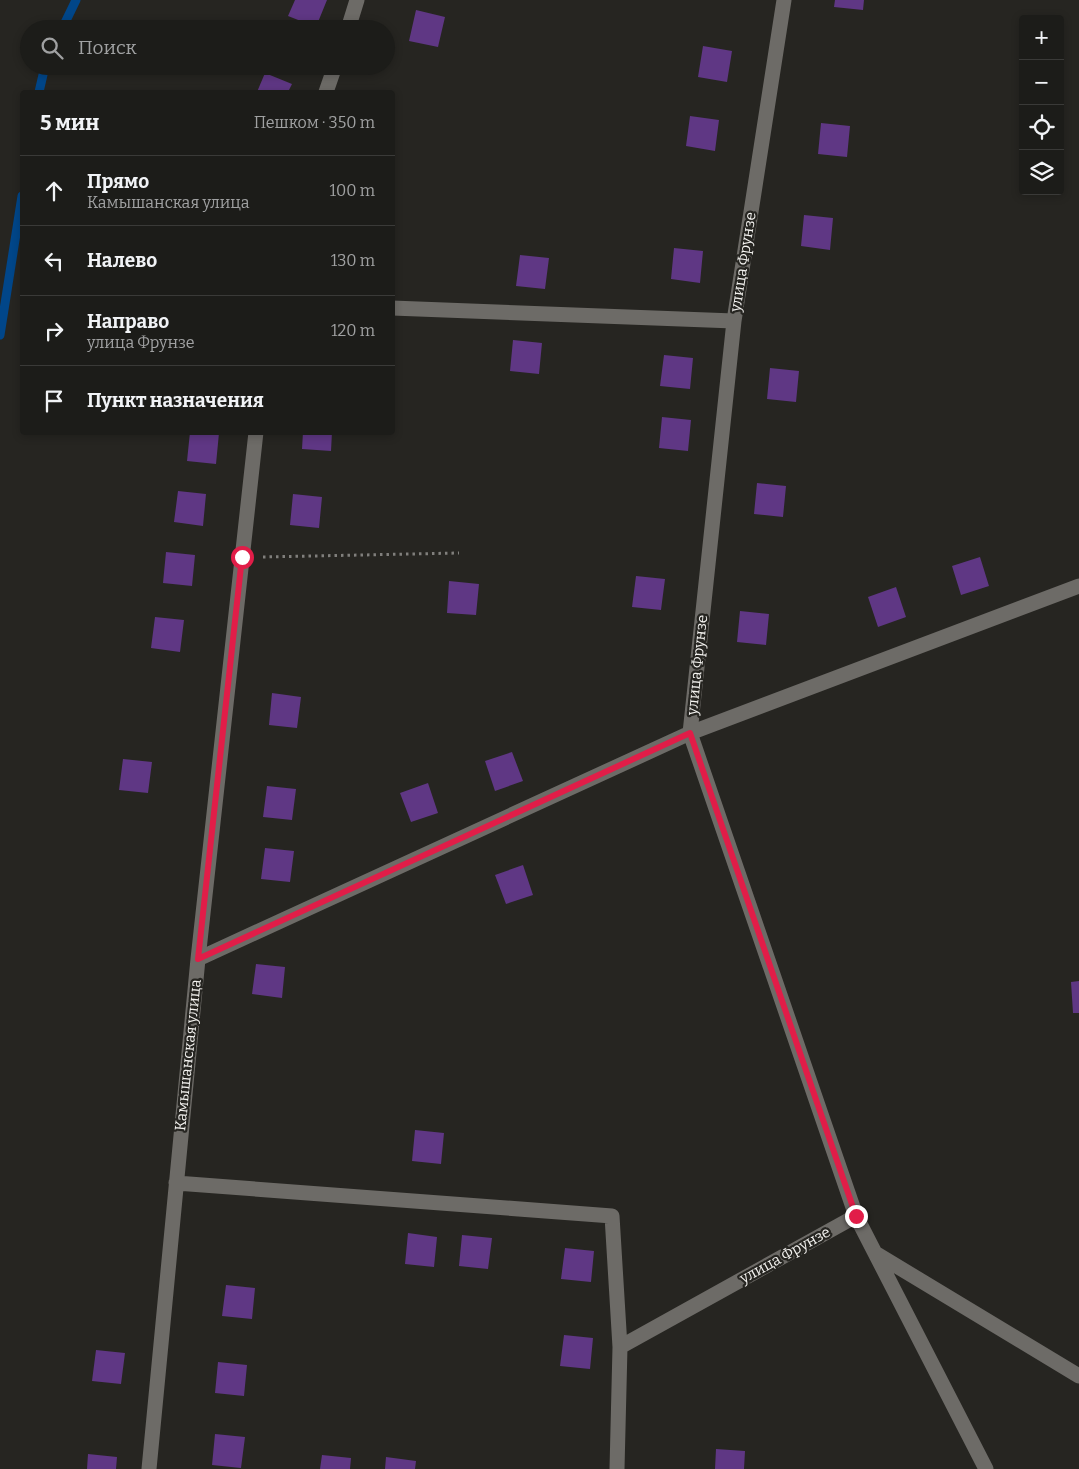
<!DOCTYPE html>
<html lang="ru">
<meta charset="utf-8">
<style>
:root{--surface:#1c1c19;--page:#292926;--text:#f1f3f6;--muted:#a0a1a2;--line:#3a3a38}
body{margin:0;font-family:Bitter,serif;background:var(--page);color:var(--text)}
.controls{position:absolute;right:15px;top:15px;display:grid;overflow:hidden;border-radius:5px;box-shadow:0 2px 8px #0003}
.controls button{width:45px;height:45px;display:grid;place-items:center;padding:0;border:0;border-bottom:1px solid var(--line);background:var(--surface);color:var(--text);font:25px sans-serif}
.stop{position:absolute;width:15px;height:15px;margin:-11px;border:4px solid #e11d48;border-radius:50%;background:#fff}
.stop.end{background:#e11d48;border-color:#fff;box-shadow:0 1px 5px #0008}
.list{margin:0;padding:0;list-style:none}
h2{display:flex;justify-content:space-between;align-items:center;height:65px;margin:0;padding:0 20px;font-size:21px}
h2 small{font-size:16px;font-weight:400;color:var(--muted)}
.list li{display:grid;grid-template-columns:32px 1fr auto;gap:15px;align-items:center;box-sizing:border-box;height:70px;padding:0 20px;border-top:1px solid var(--line)}
.list b{display:block;font-size:19px;white-space:nowrap}
.list p{margin:0;font-size:16px;white-space:nowrap;color:var(--muted)}
.list em{font-size:16px;font-style:normal;color:var(--muted)}
.icon{flex:none;width:28px;height:28px;fill:none;stroke:currentColor;stroke-width:2;stroke-linecap:round;stroke-linejoin:round}
.map{position:relative;flex:none;width:1079px;height:1469px;overflow:hidden}
.search{position:absolute;background:var(--surface);box-shadow:0 2px 8px #0003;left:20px;top:20px;width:375px;height:55px;display:flex;align-items:center;gap:12px;box-sizing:border-box;padding:0 18px;border-radius:28px;color:var(--muted);font-size:19px}
.panel{position:absolute;background:var(--surface);box-shadow:0 2px 8px #0003;left:20px;top:90px;width:375px;height:345px;border-radius:5px}
.map>svg:first-child{display:block}
.lines{fill:none;stroke-linecap:round;stroke-linejoin:round}
.stream{stroke:#014689;stroke-width:9}
.building{fill:#5f3784}
.path{stroke:#807f7c;stroke-width:3;stroke-dasharray:2.5 4;stroke-linecap:butt}
.minor{stroke:#6d6b67;stroke-width:15}
.route{stroke:#e11d48;stroke-width:6}
.labels{text-anchor:middle;dominant-baseline:central;stroke-width:4.5;stroke-linejoin:round;paint-order:stroke}
.street-label{font-size:15px;fill:#f4f3f0;stroke:#262521}
</style>
<div class="map">
<svg width="1079" height="1469" viewBox="0 0 1079 1469">
<rect width="100%" height="100%" fill="#262521"/>
<g class="lines">
<path class="stream" d="M62,29L76,0
M39,92L45,66
M0,335L22,196"/>
</g>
<path class="building" d="M295,0H327L316,27L288,16Z
M835,0H864L863,10L834,7Z
M416,10L445,17L438,47L409,41Z
M703,46L732,51L727,82L698,77Z
M265,73L292,84L288,92H257Z
M690,116L719,120L715,151L686,146Z
M821,123L850,126L847,157L818,154Z
M804,215L833,218L830,250L801,246Z
M674,248L703,251L700,283L671,279Z
M520,255L549,258L545,289L516,286Z
M513,340L542,343L539,374L510,371Z
M664,355L693,358L690,389L660,386Z
M770,368L799,371L796,402L767,399Z
M662,417L691,420L688,451L659,448Z
M190,432L219,433L216,464L187,461Z
M303,432H332L331,451L302,449Z
M757,483L786,486L783,517L754,514Z
M178,491L206,494L203,526L174,522Z
M293,494L322,497L319,528L290,525Z
M166,552L195,555L192,586L163,583Z
M980,557L989,586L961,595L952,566Z
M636,576L665,579L661,610L632,607Z
M449,581L479,584L476,615L447,613Z
M896,587L906,617L878,627L868,597Z
M740,611L769,614L766,645L737,642Z
M155,617L184,620L180,652L151,648Z
M272,693L301,697L297,728L269,725Z
M512,752L523,781L495,791L485,761Z
M123,759L152,762L148,793L119,790Z
M428,783L438,813L411,822L400,793Z
M267,786L296,789L292,820L263,817Z
M265,848L294,851L290,882L261,879Z
M523,865L533,895L506,904L495,875Z
M256,964L285,967L282,998L252,994Z
M1079,981V1013H1073L1071,982Z
M415,1130L444,1133L441,1164L412,1161Z
M408,1233L437,1237L434,1267L405,1264Z
M462,1235L492,1238L488,1269L459,1266Z
M565,1248L594,1251L591,1282L561,1279Z
M226,1285L255,1288L252,1319L222,1316Z
M564,1335L593,1338L590,1369L560,1366Z
M96,1350L125,1353L121,1384L92,1381Z
M218,1362L247,1365L244,1396L215,1393Z
M215,1434L245,1437L241,1468L212,1465Z
M716,1449L745,1451L744,1469H715Z
M88,1454L117,1457L116,1469H87Z
M322,1455L351,1458L350,1469H320Z
M386,1457L416,1461L415,1469H385Z"/>
<g class="lines">
<path class="path" d="M263,557L459,553"/>
<path class="minor" d="M348,29L357,0
M326,92L335,66
M392,308L734,321
M198,959L690,733L1079,586
M176,1183L612,1216L620,1347
M856,1216L986,1469
M875,1253L1079,1376
M149,1469L198,959L256,432
M617,1469L620,1347L856,1216L690,733L734,321L784,0"/>
</g>
<g class="lines">
<path class="route" d="M242,557L198,959L690,733L856,1216"/>
</g>
<g class="labels">
<g class="street-label">
<text transform="translate(743 262) rotate(-81)">улица Фрунзе</text>
<text transform="translate(697 665) rotate(-84)">улица Фрунзе</text>
<text transform="translate(188 1055) rotate(-84)">Камышанская улица</text>
<text transform="translate(785 1255) rotate(-29)">улица Фрунзе</text>
</g>
</g>
</svg>
<div class="controls">
<button>+</button>
<button>−</button>
<button><svg class="icon" aria-label="locate" viewBox="0 0 24 24"><circle cx="12" cy="12" r="6"/><path d="M12 2v4M12 18v4M2 12h4M18 12h4"/></svg></button>
<button><svg class="icon" aria-label="layers" viewBox="0 0 24 24"><path d="M12 4l9 5-9 5-9-5zM3 14l9 5 9-5"/></svg></button>
</div>
<div class="stop" style="left:242px;top:557px"></div>
<div class="stop end" style="left:856px;top:1216px"></div>
<div class="search"><svg class="icon" aria-label="search" viewBox="0 0 24 24"><circle cx="10" cy="10" r="6"/><path d="M15 15l6 6"/></svg>Поиск</div>
<section class="panel">
<h2>5 мин<small>Пешком · 350 m</small></h2>
<ul class="list">
<li><svg class="icon" aria-label="ahead" viewBox="0 0 24 24"><path d="M12 20V5M6 11l6-6 6 6"/></svg><div><b>Прямо</b><p>Камышанская улица</p></div><em>100 m</em></li>
<li><svg class="icon" aria-label="left" viewBox="0 0 24 24"><path d="M17 20v-9H6M10 6l-5 5 5 5"/></svg><div><b>Налево</b></div><em>130 m</em></li>
<li><svg class="icon" aria-label="right" viewBox="0 0 24 24"><path d="M7 20v-9h11M14 6l5 5-5 5"/></svg><div><b>Направо</b><p>улица Фрунзе</p></div><em>120 m</em></li>
<li><svg class="icon" aria-label="arrive" viewBox="0 0 24 24"><path d="M6 21V4h12l-3 4 3 4H6"/></svg><div><b>Пункт назначения</b></div></li>
</ul>
</section>
</div>
